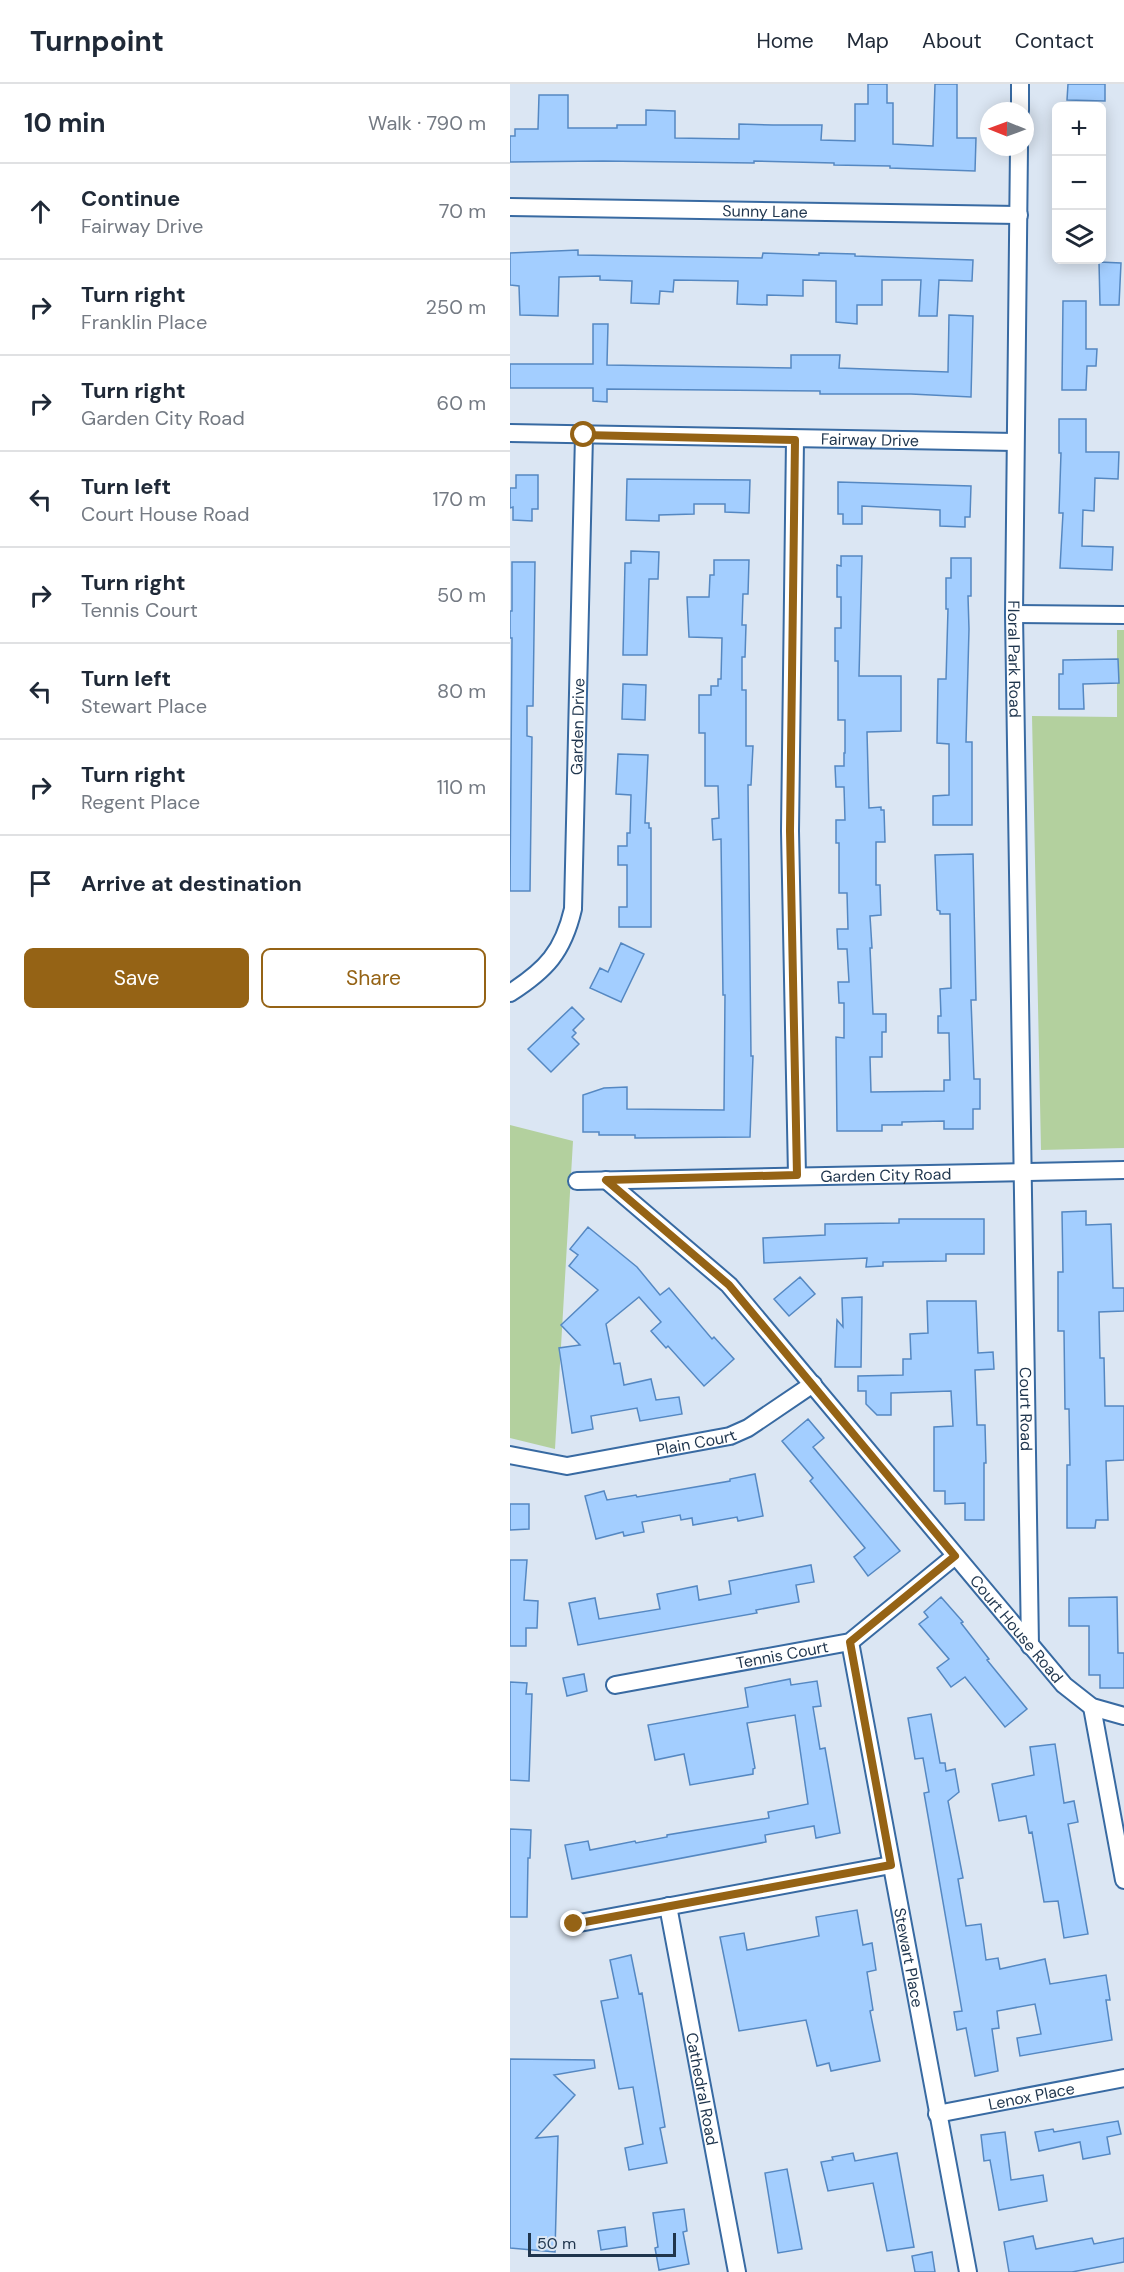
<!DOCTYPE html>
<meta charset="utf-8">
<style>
:root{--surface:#fff;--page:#f6f6f7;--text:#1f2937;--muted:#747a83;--line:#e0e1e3;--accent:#956315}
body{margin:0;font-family:"DM Sans",sans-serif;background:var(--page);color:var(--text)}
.controls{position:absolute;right:18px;top:18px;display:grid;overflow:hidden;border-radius:9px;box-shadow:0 3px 15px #0003}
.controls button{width:54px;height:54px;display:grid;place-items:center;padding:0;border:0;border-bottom:2px solid var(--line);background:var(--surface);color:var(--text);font:30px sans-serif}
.compass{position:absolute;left:470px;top:18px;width:54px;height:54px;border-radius:50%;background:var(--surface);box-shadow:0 3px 15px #0003;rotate:271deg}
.scale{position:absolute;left:18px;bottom:15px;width:148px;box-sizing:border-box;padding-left:6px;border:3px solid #1f354d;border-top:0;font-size:16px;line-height:21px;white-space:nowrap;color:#1f354d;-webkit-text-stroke:4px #dbe6f3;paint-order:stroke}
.stop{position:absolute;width:18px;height:18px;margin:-14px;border:4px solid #956315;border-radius:50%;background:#fff}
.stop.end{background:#956315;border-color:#fff;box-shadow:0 2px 6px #0008}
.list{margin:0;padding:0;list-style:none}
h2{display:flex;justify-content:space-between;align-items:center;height:78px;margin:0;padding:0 24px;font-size:26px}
h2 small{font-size:20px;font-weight:400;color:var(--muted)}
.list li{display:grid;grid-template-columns:39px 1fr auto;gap:18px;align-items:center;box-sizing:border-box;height:96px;padding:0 24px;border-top:2px solid var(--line)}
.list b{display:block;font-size:22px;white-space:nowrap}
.list p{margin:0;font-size:20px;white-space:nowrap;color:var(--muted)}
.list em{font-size:20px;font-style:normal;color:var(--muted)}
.actions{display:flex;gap:12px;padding:18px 24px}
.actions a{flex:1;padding:14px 0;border:2px solid var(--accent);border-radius:9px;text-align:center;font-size:21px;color:var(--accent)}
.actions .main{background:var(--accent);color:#fff}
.icon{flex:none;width:33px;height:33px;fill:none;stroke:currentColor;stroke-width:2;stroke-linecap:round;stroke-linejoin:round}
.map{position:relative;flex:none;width:614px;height:2188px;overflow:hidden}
header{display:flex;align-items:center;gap:36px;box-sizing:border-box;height:84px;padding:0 30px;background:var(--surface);border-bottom:2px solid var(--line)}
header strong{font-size:28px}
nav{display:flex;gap:33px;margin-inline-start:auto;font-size:21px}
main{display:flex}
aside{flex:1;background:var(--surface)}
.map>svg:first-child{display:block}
.green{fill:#b3d09e}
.building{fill:#a3ceff;stroke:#5588c2;stroke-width:1.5}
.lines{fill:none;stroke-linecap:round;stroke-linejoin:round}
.minor-casing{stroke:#386aa2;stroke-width:20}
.minor{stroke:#fff;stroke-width:16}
.route{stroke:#956315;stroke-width:8}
.labels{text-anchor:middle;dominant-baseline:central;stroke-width:4.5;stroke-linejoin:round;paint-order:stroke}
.street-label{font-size:16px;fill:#1f354d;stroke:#dbe6f3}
</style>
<header>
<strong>Turnpoint</strong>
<nav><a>Home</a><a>Map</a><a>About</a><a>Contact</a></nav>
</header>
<main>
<aside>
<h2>10 min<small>Walk · 790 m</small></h2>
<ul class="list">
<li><svg class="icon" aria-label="ahead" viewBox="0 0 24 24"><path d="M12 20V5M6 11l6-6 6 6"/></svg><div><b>Continue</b><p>Fairway Drive</p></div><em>70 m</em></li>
<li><svg class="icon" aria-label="right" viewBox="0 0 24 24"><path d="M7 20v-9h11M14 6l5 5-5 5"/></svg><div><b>Turn right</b><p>Franklin Place</p></div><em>250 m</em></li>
<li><svg class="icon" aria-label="right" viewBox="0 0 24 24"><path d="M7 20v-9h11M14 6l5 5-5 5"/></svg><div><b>Turn right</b><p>Garden City Road</p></div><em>60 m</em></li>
<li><svg class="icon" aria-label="left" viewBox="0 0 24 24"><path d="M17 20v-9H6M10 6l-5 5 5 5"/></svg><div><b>Turn left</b><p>Court House Road</p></div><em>170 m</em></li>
<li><svg class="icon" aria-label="right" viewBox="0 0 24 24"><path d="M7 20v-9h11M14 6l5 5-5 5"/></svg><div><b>Turn right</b><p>Tennis Court</p></div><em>50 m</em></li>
<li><svg class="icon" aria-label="left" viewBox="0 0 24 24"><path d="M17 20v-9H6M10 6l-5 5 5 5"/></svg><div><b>Turn left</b><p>Stewart Place</p></div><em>80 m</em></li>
<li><svg class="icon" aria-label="right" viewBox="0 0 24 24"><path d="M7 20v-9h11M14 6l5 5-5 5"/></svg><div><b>Turn right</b><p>Regent Place</p></div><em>110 m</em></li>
<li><svg class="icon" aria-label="arrive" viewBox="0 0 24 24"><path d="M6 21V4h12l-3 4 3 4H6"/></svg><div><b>Arrive at destination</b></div></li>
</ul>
<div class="actions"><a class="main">Save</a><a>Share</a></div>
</aside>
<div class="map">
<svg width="614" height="2188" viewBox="0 0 614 2188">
<rect width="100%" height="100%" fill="#dbe6f3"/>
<path class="green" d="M607,546H614V1064L531,1066L522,632L607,633Z
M0,1041L63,1057L45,1365L0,1354Z"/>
<path class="building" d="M358,0H377V19H383V60L423,62L425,0H447V54H466L465,87L380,84V82L324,81V79L244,77V79L93,77L0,78V52H5V45H28L29,11H58V44H107V41H136V26L165,27V54L229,55V40L263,41H312L311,56L345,57V20H358Z
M558,0H595V17L557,16Z
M68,166V171L252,174L253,169L309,171V169L345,170V172L463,176L462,197L429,196L427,232H409L411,196H372V221H347V240L326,238V197L293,196V212L257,211V221L227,220L228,197L164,196L163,208L150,207L149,220L121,219L122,197L90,196V192L49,193L48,232L10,231L9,202L0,201V169Z
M589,178L611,179L609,221H590Z
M553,217H576V265H587L586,282H577L576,306H552Z
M439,231L463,232L461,313L401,310H310V307L97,305V318L83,317V304H0V280H83V240H98L97,281L281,284V271H330L329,284L438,288Z
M549,335H576V368H609L608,395L585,394L584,427L573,426L572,462L603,463L602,486L550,484L553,429H549L551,369H549Z
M6,391H28V425H22V437L3,436V423L0,424V404H6Z
M117,395L240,396L239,429L215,428V420H184V430L149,431V437L116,436Z
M328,398L461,402L460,433H455V443L430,442V426L352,422V440H333V430H328Z
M121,467L149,468L148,495H139L137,571H113L115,479H121Z
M331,472H352L349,592H391V647L357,648L359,724L371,723V726H374L375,758H366V801H370L371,831L360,832L362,864H360L363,930H376V948H372V973H360L361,1008L434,1007V996H440L439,949H428V932H431L430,905L441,904L440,830H430V827L427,826L425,771L463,770L466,916H461L464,995H470V1025H463V1045H434V1037L392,1038V1041H372V1047H327L326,953L334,954V919H329L328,898H339L337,865H328L327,845H338L337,809H329V759H326V736H335L334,703H326L325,682H334V669H335V636H328V577H325V544H331V513H327V481L331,482Z
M441,474H461V512H458L459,545L456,658H462V741H423V712L439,711V660L427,659L428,595H436L438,525H436V494H441Z
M204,476H239L238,510H233L232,541H236L235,573H232V606H236V662H243L241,701H238L241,972H243L240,1053L125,1054V1051H89V1048H73V1011L94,1004L117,1003V1025L214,1026L215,911H213L211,755L203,756L202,735L209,734L208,702H195V649H189V611H201V602H208V595H211L212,554L179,553L177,513H199L200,491H204Z
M2,478H25L23,622H17V652L22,653L20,807H0L2,554H0V527H2Z
M608,575L609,599L573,600L574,625H549V590H553V576Z
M113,600L136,601L135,636L112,635Z
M108,670L138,671L135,739H139V744H141V843H109V823H117V781H108V762H117V749H120L121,711L106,710Z
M111,859L134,870L111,918L80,904L90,884L98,888Z
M62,923L74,935L63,946L66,949L62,953L69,960L41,988L18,965Z
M576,1127V1141L601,1140L603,1204H614V1227L589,1228L590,1274H594L595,1322H614V1376L596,1377L598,1436H586L585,1444H557V1381H560L559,1325H555L554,1247H548V1188H553L552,1128Z
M389,1135H474V1170H436V1177L373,1178V1182L356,1183L357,1174L254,1179L253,1154L315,1151V1140L389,1139Z
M78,1143L127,1183L150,1211L159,1204L202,1255L204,1253L224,1275L194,1302L158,1262L156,1264L141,1247L151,1238L129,1213L96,1240L104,1280L110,1279L114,1301L141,1295L146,1316L169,1313L172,1330L130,1337L127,1324L81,1332L83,1345L62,1349L49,1264L70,1261L51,1241L88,1206L59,1182L68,1171L60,1165Z
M290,1193L305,1210L279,1232L264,1215Z
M352,1213L351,1283H325L327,1236L333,1243L332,1214Z
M417,1217H466L468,1269L483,1268L484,1285L465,1286L467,1341H475L476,1379H474V1436H455V1419L435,1420V1407H424V1343L443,1342L441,1307L381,1309V1331H367L356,1320V1307H348V1292L393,1291V1275H401L400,1250L418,1249Z
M298,1335L314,1354L303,1363L390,1467L358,1492L344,1473L355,1464L300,1397L303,1394L272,1357Z
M245,1390L253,1432L228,1437L227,1433L183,1441L182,1434L171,1436L170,1431L132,1438L134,1448L114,1452L113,1448L86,1455L75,1412L94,1407L97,1416L126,1411L127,1413L220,1397V1395Z
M0,1420H19V1445L0,1446Z
M0,1476H17L14,1516L28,1517L27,1544H16V1562H0Z
M301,1481L304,1498L286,1501L289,1518L246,1526L247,1529L68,1561L59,1519L85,1514L89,1535L150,1525L147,1510L187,1502L189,1516L221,1510L219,1497Z
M431,1513L453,1538L451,1539L479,1575L477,1576L517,1625L495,1643L455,1593L441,1603L427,1584L439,1575L409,1540L418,1533L414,1528Z
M607,1513L608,1569H614V1604H590V1591H579V1542H559V1514Z
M74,1590L77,1607L57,1612L53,1594Z
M280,1595L281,1601L307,1597L311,1622L303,1623L310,1665L315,1664L330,1749L306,1754L304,1742L255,1751L256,1758L62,1795L55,1761L78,1757L80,1766L125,1757L126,1759L157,1753V1751L259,1734L258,1728L298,1720L285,1631L237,1639L245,1684L243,1685V1690L180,1701L174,1670L145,1676L138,1641L238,1623L235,1604Z
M0,1598L17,1599L16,1610H22L19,1697L0,1696Z
M421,1630L430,1679H435L436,1687L445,1685L449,1708L438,1717L453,1794L448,1795L456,1842L471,1840L476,1876L488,1874L490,1885L535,1875L540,1900L596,1891L600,1916H596L602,1956L510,1972L507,1954L531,1950L525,1920L487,1927L489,1944L482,1945L488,1987L465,1992L456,1944L447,1946L444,1928L452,1927L414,1709L419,1708L413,1674L405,1675L398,1634Z
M545,1660L554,1719L564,1717L568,1738L558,1740L578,1850L554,1854L548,1817L534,1818L522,1748L519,1749L516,1732L489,1737L482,1700L524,1691L520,1663Z
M0,1745L21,1746L20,1774H18L17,1833H0Z
M347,1826L353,1861L362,1859L366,1886L357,1888L363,1926L360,1927L370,1977L321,1987L319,1979L307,1982L296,1936L229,1947L210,1853L234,1849L237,1866L278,1858L309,1852L306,1833Z
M121,1871L129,1910L132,1909L155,2043L150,2044L157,2079L119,2086L115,2064L133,2060L123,2003L109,2005L91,1917L108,1914L100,1876Z
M0,1975L84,1976L85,1984L44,1991L65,2011L26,2054L48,2052L45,2168L0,2164Z
M608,2037L611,2050L597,2053L600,2070L573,2075L570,2058L529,2067L525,2048L543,2045L544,2048Z
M495,2048L501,2096L533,2091L537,2117L489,2126L480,2076L474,2077L471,2051Z
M343,2069L345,2077L387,2069L404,2163L377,2167L363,2099L318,2107L311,2078L323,2076L322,2073Z
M277,2085L292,2165L268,2169L255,2089Z
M174,2125L177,2147L173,2148L179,2180L149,2186L145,2164L148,2163L143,2129Z
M115,2143L117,2162L91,2166L88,2147Z
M523,2152L526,2165L582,2154L584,2160L614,2154V2178L562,2188H499L494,2158Z
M422,2168L425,2188H405L402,2172Z"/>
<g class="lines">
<defs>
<g id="minor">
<path d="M510,27V0"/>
<path id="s1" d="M509,63L504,530L520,1562"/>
<path id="s2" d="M0,123L509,131"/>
<path id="s3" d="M0,349L505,358"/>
<path d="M285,356L280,747L287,1091"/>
<path d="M504,530L614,531"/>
<path id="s4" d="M0,909C36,886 53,868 63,825L74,351"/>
<path id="s5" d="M96,1096L219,1201L554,1601L582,1623L614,1632"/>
<path id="s6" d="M67,1097L614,1086"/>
<path id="s7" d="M0,1371L57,1382L220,1352L238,1344L303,1300"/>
<path id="s8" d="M340,1558L458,2188"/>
<path id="s9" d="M105,1601L340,1558L445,1472"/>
<path d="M582,1623L614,1796"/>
<path id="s10" d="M158,1822L227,2188"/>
<path d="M64,1840L381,1781"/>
<path id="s11" d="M427,2030L614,1994"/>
</g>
</defs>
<use href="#minor" class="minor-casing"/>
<use href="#minor" class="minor"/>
</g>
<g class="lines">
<path class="route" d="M64,1840L381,1781L340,1558L445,1472L219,1201L96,1096L287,1091L280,747L285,356L74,351"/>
</g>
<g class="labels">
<g class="street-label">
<text stroke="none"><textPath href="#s2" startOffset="255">Sunny Lane</textPath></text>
<text stroke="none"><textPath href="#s3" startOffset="360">Fairway Drive</textPath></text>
<text stroke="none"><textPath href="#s1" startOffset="512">Floral Park Road</textPath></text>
<text stroke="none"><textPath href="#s4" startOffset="291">Garden Drive</textPath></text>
<text stroke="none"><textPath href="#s6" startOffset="309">Garden City Road</textPath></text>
<text stroke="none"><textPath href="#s1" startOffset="1262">Court Road</textPath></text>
<text stroke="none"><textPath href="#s7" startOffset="189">Plain Court</textPath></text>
<text stroke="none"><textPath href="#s5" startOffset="610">Court House Road</textPath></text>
<text stroke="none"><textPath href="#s9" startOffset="170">Tennis Court</textPath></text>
<text stroke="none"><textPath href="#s8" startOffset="321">Stewart Place</textPath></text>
<text stroke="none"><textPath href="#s10" startOffset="186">Cathedral Road</textPath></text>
<text stroke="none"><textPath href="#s11" startOffset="96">Lenox Place</textPath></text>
</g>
</g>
</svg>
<div class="controls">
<button>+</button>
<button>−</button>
<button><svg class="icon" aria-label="layers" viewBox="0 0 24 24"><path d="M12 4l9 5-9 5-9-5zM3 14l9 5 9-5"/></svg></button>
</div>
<svg class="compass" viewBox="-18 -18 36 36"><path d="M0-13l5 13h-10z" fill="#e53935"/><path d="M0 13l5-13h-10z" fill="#747a83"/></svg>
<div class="scale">50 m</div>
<div class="stop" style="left:74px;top:351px"></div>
<div class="stop end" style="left:64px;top:1840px"></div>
</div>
</main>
